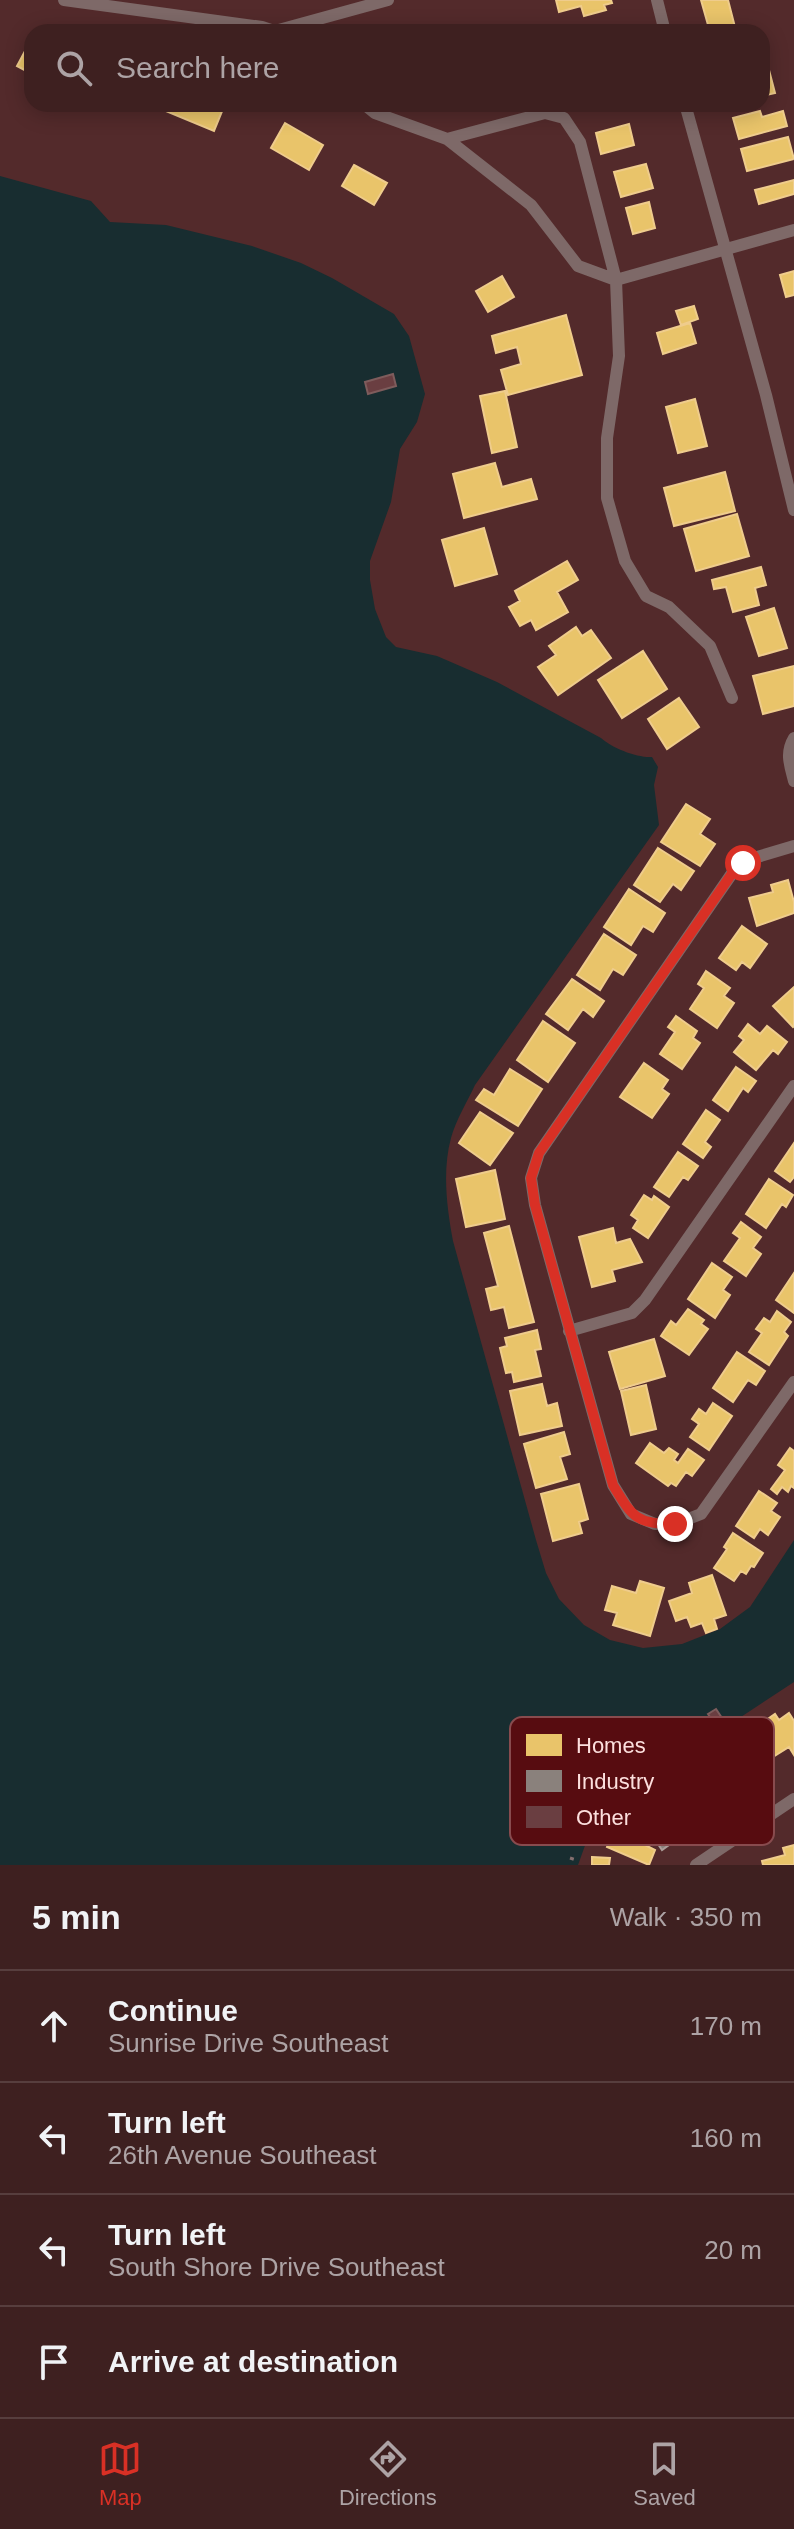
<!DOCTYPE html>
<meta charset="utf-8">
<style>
:root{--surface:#3e2020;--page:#452829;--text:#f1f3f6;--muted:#ada3a5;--line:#573e3e;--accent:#d93025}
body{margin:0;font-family:Arial,sans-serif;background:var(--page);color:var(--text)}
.stop{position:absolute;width:24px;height:24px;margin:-18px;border:6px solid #d93025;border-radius:50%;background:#fff}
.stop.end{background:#d93025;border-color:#fff;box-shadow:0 2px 8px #0008}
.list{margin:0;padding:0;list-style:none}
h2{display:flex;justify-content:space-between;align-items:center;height:104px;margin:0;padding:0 32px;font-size:34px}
h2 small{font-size:26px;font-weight:400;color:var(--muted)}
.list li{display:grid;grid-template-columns:52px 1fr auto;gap:24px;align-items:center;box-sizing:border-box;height:112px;padding:0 32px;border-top:2px solid var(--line)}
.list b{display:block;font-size:30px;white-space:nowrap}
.list p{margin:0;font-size:26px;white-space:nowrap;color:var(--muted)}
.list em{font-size:26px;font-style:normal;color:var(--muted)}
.icon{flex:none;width:44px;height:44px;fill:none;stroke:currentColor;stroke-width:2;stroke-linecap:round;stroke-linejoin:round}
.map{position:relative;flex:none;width:794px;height:1865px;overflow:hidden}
.search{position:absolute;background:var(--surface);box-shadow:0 4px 20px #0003;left:24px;right:24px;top:24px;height:88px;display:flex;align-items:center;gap:20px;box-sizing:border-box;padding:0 28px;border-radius:24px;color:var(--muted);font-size:30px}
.sheet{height:552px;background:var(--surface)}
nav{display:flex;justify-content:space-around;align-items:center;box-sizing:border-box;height:112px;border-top:2px solid var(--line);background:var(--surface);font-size:22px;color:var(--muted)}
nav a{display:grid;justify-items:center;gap:4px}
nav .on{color:var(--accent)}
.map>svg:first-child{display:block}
.water{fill:#182d30}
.homes{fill:#e9c46a;stroke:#efcc8c;stroke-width:2}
.industry{fill:#8a817c;stroke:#ac9d99;stroke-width:2}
.building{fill:#6a3e41;stroke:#7e5c5c;stroke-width:2}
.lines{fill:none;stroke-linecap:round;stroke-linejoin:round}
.path{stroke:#836f6f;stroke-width:3;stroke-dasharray:4 6;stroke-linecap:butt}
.street{stroke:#7e6968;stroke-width:12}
.route{stroke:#d93025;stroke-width:10}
.key{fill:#570c10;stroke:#884b4e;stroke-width:2}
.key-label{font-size:22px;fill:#fcdfdd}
</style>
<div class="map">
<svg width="794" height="1865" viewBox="0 0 794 1865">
<rect width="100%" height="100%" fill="#532a2b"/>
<path class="water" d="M0,176L91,201L110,222L166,225L252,246L301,263L332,278L394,314L409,336L425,394L417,422L400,449L391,502L370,561V580L375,609L386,637L396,647L437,656L497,682L601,738C612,748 637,758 652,757L658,767L654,785L659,825L475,1085C467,1102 456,1120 451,1138C442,1171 447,1209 453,1241L536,1540L546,1573L559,1599L584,1625L610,1640L643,1648L682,1644L720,1629L750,1607L794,1540V1682L627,1792L599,1820L587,1840L578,1865H0Z"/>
<path class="homes" d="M556,0H611L612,3L604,5L606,10L584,16L581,6L559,12Z
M701,0H728L736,31L710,32Z
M32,38V74L17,66Z
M769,70L775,93L762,96V72Z
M157,104H225L214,131L156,107Z
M760,111L762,117L783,111L787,126L739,139L733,118Z
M285,123L323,145L309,170L271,148Z
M629,124L634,145L601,154L596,133Z
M788,137L794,159L747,171L741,149Z
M646,164L653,188L621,197L614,172Z
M354,165L387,183L374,205L342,186Z
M794,180V194L759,204L755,190Z
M649,202L655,228L633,234L626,208Z
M794,271V295L786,297L780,275Z
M502,276L514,297L488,312L476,291Z
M694,306L698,319L681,325L676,311Z
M566,315L582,375L508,395L501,370L521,364L517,347L496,353L492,336Z
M690,323L696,343L663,354L657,333Z
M505,391L517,447L492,453L480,396Z
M695,399L707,446L678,453L666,407Z
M495,463L502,487L531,479L537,499L464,518L453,474Z
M725,472L735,511L674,526L664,488Z
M737,514L749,556L696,571L684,529Z
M484,528L497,574L455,586L442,540Z
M567,561L578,580L557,592L568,612L536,630L531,620L520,626L509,607L520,601L515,591Z
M761,567L766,585L755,588L759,605L733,612L726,587L714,589L712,580Z
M774,608L787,648L759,656L746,617Z
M576,627L582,636L591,630L611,658L558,695L538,667L556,655L549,646Z
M643,651L667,689L622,718L598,680Z
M794,666V706L763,714L753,676Z
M679,698L699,727L667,749L648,719Z
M686,804L710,819L700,834L715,844L700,866L661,842Z
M658,848L694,871L681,890L673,884L660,902L634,885Z
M788,880L794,902V913L757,926L749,898L773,892L771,885Z
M629,889L665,913L653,932L643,926L631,945L604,927Z
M742,926L767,944L750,968L742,962L736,970L719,958Z
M604,934L636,955L623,975L613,969L600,990L577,975Z
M706,971L730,988L724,996L734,1003L717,1028L690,1009L704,988L698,984Z
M572,979L604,1001L593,1017L583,1009L568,1030L546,1014Z
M794,987V1026L793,1027L773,1006Z
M676,1016L697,1031L693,1038L700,1043L682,1069L660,1054L675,1032L668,1027Z
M543,1021L575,1043L548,1082L517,1060Z
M748,1024L760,1034L767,1026L787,1042L778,1054L773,1050L756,1070L734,1052L744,1040L739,1036Z
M644,1063L668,1080L662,1089L669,1094L652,1118L620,1097Z
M736,1067L756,1081L748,1092L743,1088L728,1111L713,1100Z
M510,1069L542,1089L518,1126L476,1100L484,1089L494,1095Z
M706,1110L720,1120L705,1142L711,1147L703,1158L683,1144Z
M480,1112L513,1133L490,1165L459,1143Z
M794,1143V1177L790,1182L775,1171Z
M678,1152L698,1166L688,1180L683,1177L669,1197L654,1187Z
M495,1170L505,1219L466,1227L456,1179Z
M769,1179L793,1195L786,1207L782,1204L766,1228L746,1214Z
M644,1195L652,1200L654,1196L669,1207L648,1238L633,1228L638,1220L631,1215Z
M741,1222L761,1237L753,1248L761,1254L746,1276L724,1261L740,1238L733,1233Z
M509,1226L534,1322L509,1328L504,1307L491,1310L486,1289L498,1286L484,1233Z
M613,1228L616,1243L630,1239L642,1262L612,1270L615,1281L592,1287L579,1237Z
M712,1263L732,1277L723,1290L730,1295L715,1318L688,1299Z
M794,1273V1313L776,1300Z
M688,1309L704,1320L701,1324L708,1329L689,1355L661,1336L671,1321L676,1325Z
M777,1311L791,1322L784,1332L788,1336L769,1365L749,1352L762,1333L756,1329L764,1318L770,1322Z
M537,1330L541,1349L535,1350L541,1376L514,1382L512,1372L506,1373L500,1348L507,1346L505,1338Z
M654,1339L665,1376L620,1389L609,1352Z
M737,1352L765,1371L756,1385L748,1380L733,1402L713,1388Z
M542,1384L547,1406L557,1403L562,1426L520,1435L510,1391Z
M646,1385L656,1429L631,1435L621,1391Z
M713,1403L732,1416L709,1450L690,1437L699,1424L692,1419L699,1409L706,1414Z
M564,1432L570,1454L560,1457L567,1479L536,1488L524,1444Z
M650,1443L664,1453L669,1448L678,1454L674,1460L678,1463L688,1449L704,1460L692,1476L686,1472L676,1486L671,1483L668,1486L636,1463Z
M790,1448L794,1451V1488L791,1486L788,1492L782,1487L777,1494L771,1489L785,1470L778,1465Z
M579,1484L588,1519L579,1522L582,1533L553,1541L541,1494Z
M759,1491L777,1503L771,1511L780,1517L768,1535L760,1529L754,1538L736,1526Z
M733,1533L763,1553L754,1567L751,1566L746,1574L741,1571L734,1581L714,1568L727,1549L724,1547Z
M712,1575L726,1615L714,1619L717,1629L706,1633L702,1623L691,1627L687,1617L676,1621L669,1601L692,1593L689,1583Z
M640,1581L664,1588L650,1636L613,1625L617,1613L605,1610L612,1586L636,1593Z
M789,1713L794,1721V1755L789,1747L765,1762L750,1739L760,1733L756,1727L775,1714L779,1720Z
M630,1812L655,1822L645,1845L655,1850L649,1865L607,1847L613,1832L620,1835Z
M794,1845V1865H763L762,1861L785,1855L783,1848Z
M592,1857L610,1858L609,1865H592Z"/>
<path class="industry" d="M666,1825L676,1840L662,1850L652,1835Z"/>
<path class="building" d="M393,374L396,386L368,394L365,382Z
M716,1709L726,1724L718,1729L708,1714Z"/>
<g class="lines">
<path class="path" d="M627,1767L638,1784
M570,1858L579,1861"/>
<path class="street" d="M64,0L262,27L277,32
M657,0L665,32
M275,31L388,0
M364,104L375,113L447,139L531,205L578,266L616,280
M685,104L766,395L794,510
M447,139L545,113L564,118L580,142L616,280L619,356L607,438V498L625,561L646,596L669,607L710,646L732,698
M616,280L794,230
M794,738C785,753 790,765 794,781
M794,846L754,858L733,872L539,1153L531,1178L535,1205L613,1485L631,1514L655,1524H675L701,1514L794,1382
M569,1331L632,1313L645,1300L794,1086
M696,1865L794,1799"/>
</g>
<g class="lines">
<path class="route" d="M675,1524C636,1525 632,1516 613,1485L535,1205L531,1178L539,1153L733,872L743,863"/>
</g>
<rect x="510" y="1717" width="264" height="128" rx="12" class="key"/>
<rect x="526" y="1734" width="36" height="22" fill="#e9c46a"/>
<rect x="526" y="1770" width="36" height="22" fill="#8a817c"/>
<rect x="526" y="1806" width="36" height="22" fill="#6a3e41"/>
<g class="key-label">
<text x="576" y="1753">Homes</text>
<text x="576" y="1789">Industry</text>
<text x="576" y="1825">Other</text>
</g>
</svg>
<div class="stop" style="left:743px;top:863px"></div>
<div class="stop end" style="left:675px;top:1524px"></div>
<div class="search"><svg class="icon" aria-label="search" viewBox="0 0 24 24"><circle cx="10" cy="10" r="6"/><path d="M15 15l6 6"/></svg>Search here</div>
</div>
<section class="sheet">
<h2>5 min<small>Walk · 350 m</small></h2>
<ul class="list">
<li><svg class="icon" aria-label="ahead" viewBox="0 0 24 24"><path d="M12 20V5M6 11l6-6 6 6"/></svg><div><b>Continue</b><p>Sunrise Drive Southeast</p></div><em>170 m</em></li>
<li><svg class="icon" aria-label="left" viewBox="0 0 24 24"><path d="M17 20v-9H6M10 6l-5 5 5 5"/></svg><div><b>Turn left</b><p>26th Avenue Southeast</p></div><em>160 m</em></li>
<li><svg class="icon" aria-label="left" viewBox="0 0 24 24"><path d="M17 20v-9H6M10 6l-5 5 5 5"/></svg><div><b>Turn left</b><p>South Shore Drive Southeast</p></div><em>20 m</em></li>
<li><svg class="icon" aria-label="arrive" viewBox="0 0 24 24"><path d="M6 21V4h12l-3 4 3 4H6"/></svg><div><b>Arrive at destination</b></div></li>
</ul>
</section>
<nav>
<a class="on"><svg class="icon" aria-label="map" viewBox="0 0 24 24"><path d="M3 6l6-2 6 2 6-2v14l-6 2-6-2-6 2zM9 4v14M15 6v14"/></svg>Map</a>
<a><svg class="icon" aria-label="directions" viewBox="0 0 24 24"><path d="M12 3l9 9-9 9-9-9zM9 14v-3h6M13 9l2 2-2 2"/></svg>Directions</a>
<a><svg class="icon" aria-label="saved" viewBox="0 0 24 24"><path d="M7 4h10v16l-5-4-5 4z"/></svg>Saved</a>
</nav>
